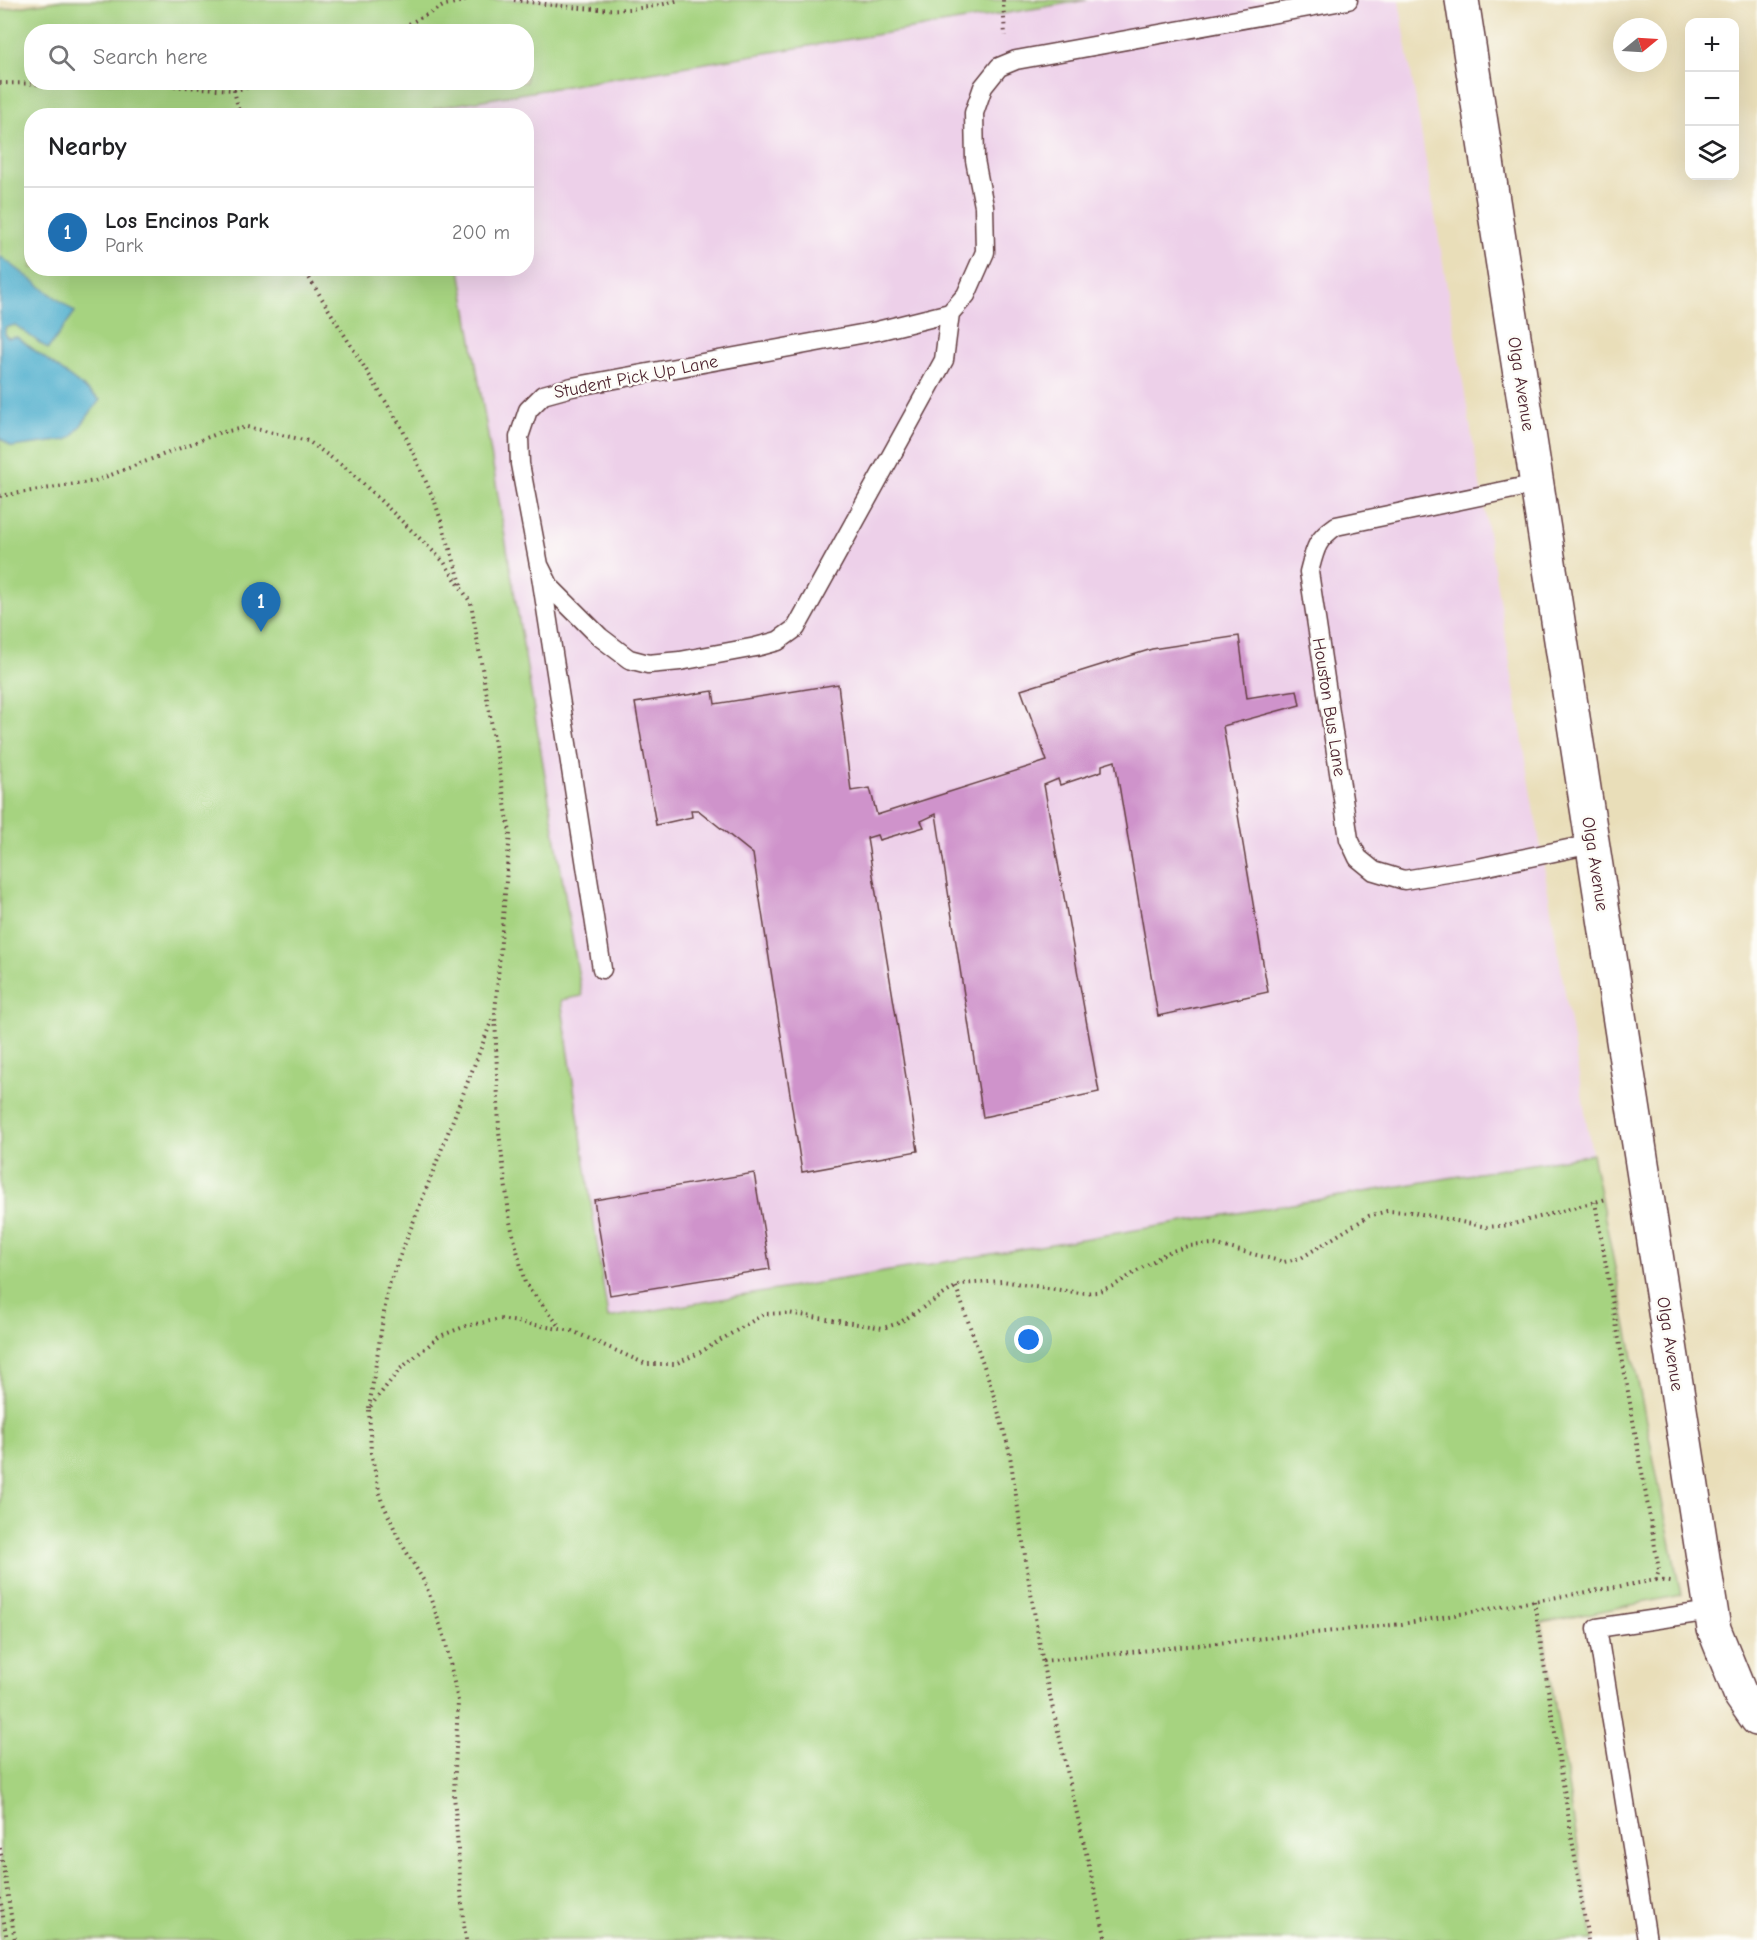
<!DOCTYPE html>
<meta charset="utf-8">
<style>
:root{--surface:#fff;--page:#f6f6f6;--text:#202124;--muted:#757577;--line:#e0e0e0;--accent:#1f6fb2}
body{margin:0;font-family:"Comic Neue",sans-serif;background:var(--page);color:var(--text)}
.controls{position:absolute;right:18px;top:18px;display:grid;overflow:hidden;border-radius:12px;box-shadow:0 6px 24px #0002}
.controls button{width:54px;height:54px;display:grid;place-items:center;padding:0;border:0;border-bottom:2px solid var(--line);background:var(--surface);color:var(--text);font:30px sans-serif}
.compass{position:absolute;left:1613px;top:18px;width:54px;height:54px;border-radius:50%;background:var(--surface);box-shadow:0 6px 24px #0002;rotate:72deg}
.you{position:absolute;left:1029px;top:1340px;width:21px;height:21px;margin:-15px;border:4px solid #fff;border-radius:50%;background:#1a73e8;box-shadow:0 0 0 9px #1a73e833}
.badge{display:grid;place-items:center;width:39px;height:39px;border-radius:50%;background:var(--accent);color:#fff;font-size:20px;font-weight:700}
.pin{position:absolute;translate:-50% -50px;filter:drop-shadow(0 2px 3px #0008)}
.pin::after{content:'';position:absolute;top:32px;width:21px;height:18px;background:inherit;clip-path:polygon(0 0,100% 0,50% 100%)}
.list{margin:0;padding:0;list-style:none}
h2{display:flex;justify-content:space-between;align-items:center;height:78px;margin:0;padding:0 24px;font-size:26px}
h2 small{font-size:20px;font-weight:400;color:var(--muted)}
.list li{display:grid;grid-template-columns:39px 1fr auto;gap:18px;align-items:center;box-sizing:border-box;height:90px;padding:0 24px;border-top:2px solid var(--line)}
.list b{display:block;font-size:22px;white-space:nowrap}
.list p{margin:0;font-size:20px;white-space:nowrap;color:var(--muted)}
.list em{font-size:20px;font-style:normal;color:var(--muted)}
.icon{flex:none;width:33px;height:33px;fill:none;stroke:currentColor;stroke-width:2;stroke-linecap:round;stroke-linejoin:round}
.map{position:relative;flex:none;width:1757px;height:1940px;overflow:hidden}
.search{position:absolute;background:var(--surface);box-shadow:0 6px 24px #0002;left:24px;top:24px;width:510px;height:66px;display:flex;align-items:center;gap:15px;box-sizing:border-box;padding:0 21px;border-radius:24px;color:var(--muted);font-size:22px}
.panel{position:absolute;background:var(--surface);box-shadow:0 6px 24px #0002;left:24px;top:108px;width:510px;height:168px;border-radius:24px}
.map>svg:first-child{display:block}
.built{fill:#edd0e9}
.green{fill:#a6d380;stroke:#787956;stroke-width:1.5;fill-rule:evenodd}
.water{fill:#4eaecd;stroke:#4c667c;stroke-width:1.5}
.building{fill:#cf93cb}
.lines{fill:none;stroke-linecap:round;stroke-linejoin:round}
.service-casing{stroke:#623c40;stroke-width:21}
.minor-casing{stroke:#623c40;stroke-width:36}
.path{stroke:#623c40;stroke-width:4;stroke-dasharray:1.5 4.5;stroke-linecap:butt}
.service{stroke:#fff;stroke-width:18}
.minor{stroke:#fff;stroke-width:33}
.labels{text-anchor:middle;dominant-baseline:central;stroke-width:5;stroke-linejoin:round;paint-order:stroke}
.street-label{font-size:18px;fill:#4a1f2b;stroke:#fdfcf7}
</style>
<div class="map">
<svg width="1757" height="1940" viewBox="0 0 1757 1940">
<rect width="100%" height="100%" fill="#fdfcf7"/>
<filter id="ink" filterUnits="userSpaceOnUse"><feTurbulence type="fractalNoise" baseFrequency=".0167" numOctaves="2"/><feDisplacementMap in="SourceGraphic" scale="12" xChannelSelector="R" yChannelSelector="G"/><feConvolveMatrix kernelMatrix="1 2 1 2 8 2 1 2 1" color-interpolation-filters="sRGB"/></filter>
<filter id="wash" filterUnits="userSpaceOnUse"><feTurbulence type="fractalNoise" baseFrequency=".008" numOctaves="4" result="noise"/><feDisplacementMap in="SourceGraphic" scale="24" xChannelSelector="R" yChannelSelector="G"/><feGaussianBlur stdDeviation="1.35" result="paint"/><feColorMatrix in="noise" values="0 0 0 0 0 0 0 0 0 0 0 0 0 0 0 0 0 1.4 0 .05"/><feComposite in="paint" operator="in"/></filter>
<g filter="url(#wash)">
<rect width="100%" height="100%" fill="#e9deb9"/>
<path class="built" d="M1087,0H1399L1592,1154L608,1318L561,999L582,995L460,269L526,268V116L435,115L434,108Z"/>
<path class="green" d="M63,0H1087L434,108L435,115L32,116V268L460,269L582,996L561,1000L608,1318L1592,1154L1681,1595L1542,1623L1593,1940H0V10ZM32,32H526V82H32Z"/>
<path class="water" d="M0,256L75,312L48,349L15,325L5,328V335L8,338L17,337L100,400L73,436L67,440L12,447L0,438Z"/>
<g id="blocks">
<path class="building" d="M1239,636L1247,698L1297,690L1300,705L1223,726L1268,992L1158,1016L1115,761L1102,765V771L1060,785L1058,779L1044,785L1099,1092L983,1117L936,814L921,821L924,827L879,840L877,835L867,838L918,1151L802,1172L753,854L698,810H691L692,817L656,825L635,703L713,691L715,704L838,684L851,791L870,788L877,815L1047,761L1021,690L1152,649Z
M754,1173L770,1269L610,1295L594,1200Z"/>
</g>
</g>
<g filter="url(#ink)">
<use href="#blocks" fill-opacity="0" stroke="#623c40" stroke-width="1.5"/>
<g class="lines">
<defs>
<path id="service" d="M950,313L944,360L796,628L778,641L756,647L680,661L648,664L629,659L600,637L550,587L539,565L520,464L519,437L528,410L543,395L572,387L877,331Z
M950,313L966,295L985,252L984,206L975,160L974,113L983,87L999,67L1016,60L1348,0
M1537,484L1336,526C1316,540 1315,549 1309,572L1349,839L1358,858L1374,871L1404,880L1478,868L1592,844
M541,576L602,969
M1647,1940L1597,1628L1711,1611"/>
<path id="minor" d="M1462,0L1714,1629L1741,1696L1757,1719"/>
</defs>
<use href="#service" class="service-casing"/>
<use href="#minor" class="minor-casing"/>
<path class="path" d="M514,0C569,7 625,17 679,0
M1003,0L1005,36
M393,32L445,5L469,0
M0,83L169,86L234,90L278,82
M234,90L240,116
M303,268L402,428L435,502L462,586
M0,496L95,481L219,433L247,427L308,441L350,471L444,562L471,603L510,833L495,1013L499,1132L510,1222L525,1283L561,1328
M956,1287L991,1386L1009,1449L1029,1582L1044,1670L1106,1940
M369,1408L388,1287L493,1017
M1656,1580L1670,1582
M1534,1601L1588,1940
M1043,1661L1402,1624L1656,1580L1659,1570L1595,1202
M0,1848L15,1940
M0,1898L7,1940
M466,1940L463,1918L454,1794L458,1701L445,1639L425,1583L400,1541L381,1499L371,1453L369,1408L400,1369L440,1336L466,1326L500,1319L572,1331L646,1364H675L699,1353L764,1314L788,1313L883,1328L899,1323L960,1284L1002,1281L1080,1293L1097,1292L1115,1285L1166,1253L1188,1246L1213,1244L1284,1262L1301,1258L1369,1216L1387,1211L1411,1212L1487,1227L1510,1225L1606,1199"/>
<use href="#service" class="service"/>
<use href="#minor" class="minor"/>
</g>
</g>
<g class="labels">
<g class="street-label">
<text transform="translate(636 377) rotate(-11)">Student Pick Up Lane</text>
<text transform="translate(1521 384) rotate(81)">Olga Avenue</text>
<text transform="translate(1329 707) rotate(81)">Houston Bus Lane</text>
<text transform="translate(1595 864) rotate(81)">Olga Avenue</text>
<text transform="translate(1670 1344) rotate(81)">Olga Avenue</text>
</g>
</g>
</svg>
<div class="controls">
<button>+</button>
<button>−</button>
<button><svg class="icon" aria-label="layers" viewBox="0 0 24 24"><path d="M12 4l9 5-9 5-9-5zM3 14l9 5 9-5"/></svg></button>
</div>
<svg class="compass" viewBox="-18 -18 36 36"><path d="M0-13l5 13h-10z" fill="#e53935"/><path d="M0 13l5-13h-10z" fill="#757577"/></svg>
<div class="you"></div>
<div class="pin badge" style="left:261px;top:632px">1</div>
<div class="search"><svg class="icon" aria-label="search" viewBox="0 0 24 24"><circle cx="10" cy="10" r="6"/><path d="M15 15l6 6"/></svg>Search here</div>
<section class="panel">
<h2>Nearby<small></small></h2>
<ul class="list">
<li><span class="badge">1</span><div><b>Los Encinos Park</b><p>Park</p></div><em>200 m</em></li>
</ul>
</section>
</div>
